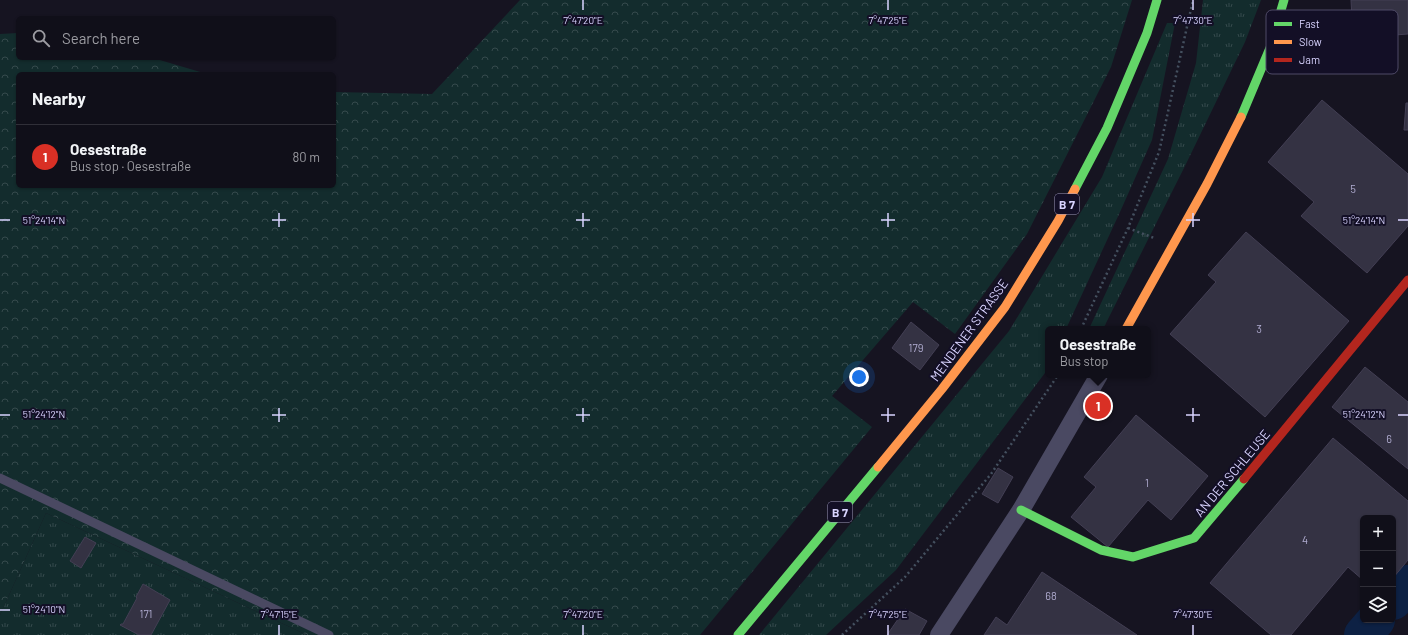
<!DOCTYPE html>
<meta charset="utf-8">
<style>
:root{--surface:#100f19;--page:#1e1d26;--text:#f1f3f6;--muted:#9c9ca2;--line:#302f38;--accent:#d93025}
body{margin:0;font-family:Barlow,sans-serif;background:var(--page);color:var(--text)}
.controls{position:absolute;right:12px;bottom:12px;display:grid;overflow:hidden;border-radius:6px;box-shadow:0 1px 3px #0004}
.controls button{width:36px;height:36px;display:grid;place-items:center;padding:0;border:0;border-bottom:1px solid var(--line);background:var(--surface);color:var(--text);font:20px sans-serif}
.you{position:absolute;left:859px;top:377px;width:14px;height:14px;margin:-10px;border:3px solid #fff;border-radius:50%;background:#1a73e8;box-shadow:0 0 0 6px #1a73e833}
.badge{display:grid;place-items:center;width:26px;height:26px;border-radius:50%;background:var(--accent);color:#fff;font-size:13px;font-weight:700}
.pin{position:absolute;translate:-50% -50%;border:2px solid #fff;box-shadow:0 1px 4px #0006}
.popup{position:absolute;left:1045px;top:326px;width:106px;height:52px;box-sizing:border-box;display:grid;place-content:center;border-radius:6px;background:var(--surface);filter:drop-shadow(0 1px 3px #0005);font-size:13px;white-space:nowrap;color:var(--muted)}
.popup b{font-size:15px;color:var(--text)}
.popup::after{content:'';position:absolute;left:50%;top:100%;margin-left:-8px;border:8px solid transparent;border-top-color:var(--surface)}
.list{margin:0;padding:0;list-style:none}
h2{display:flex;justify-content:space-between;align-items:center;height:52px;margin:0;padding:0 16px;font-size:17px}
h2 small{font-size:13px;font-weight:400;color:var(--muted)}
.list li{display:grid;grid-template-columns:26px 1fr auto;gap:12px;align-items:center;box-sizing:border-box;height:64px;padding:0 16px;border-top:1px solid var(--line)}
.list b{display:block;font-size:15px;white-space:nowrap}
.list p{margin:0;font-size:13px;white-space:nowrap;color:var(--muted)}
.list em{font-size:13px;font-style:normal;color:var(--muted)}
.icon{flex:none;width:22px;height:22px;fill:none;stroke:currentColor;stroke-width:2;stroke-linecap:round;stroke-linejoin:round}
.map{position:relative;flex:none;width:1408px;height:635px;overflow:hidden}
.search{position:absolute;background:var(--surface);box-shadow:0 1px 3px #0004;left:16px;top:16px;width:320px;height:44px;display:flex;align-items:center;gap:10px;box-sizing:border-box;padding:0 14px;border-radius:6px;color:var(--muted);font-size:15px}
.panel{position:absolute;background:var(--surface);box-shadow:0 1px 3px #0004;left:16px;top:72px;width:320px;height:116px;border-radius:6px}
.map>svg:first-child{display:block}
.grass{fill:url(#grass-tufts)}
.forest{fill:url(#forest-crowns)}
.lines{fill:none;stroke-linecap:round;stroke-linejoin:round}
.river{stroke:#0d2144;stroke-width:38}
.building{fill:#343243;stroke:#433f54}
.path{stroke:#44505f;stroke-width:2.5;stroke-dasharray:2 3;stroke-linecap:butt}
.lane{stroke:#4a4962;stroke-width:9}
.street{stroke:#4a4962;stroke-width:18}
.fast{stroke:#63d668;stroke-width:9}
.slow{stroke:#ff974d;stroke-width:9}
.jam{stroke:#b3261e;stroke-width:9}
.ticks{fill:none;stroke:#d9d4ff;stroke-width:1.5}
.labels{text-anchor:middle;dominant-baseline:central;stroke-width:4;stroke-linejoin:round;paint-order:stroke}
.number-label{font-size:11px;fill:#b0acd0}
.shield{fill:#130f26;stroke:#9e99be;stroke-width:1}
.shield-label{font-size:12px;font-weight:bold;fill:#d9d4ff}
.street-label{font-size:13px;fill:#d9d4ff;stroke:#130f26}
.key{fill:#130f26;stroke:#4e4a67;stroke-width:1}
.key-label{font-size:11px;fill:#d9d4ff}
.ticks-label{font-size:10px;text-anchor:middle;fill:#d9d4ff;stroke:#130f26;stroke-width:4;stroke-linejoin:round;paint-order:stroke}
</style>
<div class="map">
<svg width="1408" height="635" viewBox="0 0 1408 635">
<defs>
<pattern id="grass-tufts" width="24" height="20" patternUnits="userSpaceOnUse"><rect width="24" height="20" fill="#132c2d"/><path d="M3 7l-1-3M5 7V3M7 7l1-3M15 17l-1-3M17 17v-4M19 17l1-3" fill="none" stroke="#354a4c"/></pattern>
<pattern id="forest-crowns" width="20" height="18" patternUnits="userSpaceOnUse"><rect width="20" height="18" fill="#132c2d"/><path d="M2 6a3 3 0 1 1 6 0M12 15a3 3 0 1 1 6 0" fill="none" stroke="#354a4c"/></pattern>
</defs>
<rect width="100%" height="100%" fill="#161421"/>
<path class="grass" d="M1203,0H1261L1245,42L1185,166L1103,329H1089L1168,159L1196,63Z
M1167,23H1175L1152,140L1120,212L1066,329H1048V369L896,570L826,635H759L1009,331L1102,177Z
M46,513L307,635H0V615Z"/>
<path class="forest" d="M520,0H1132L1111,67L1027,234L955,334L913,302L832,396L872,427L700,635H307L46,513L0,615V34L18,33V58H153L207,74H18V186H334V92L432,94Z"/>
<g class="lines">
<path class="river" d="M1393,601L1408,584
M1363,635L1376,620"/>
</g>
<path class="building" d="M1351,0H1408V34L1353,38Z
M1322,100L1408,174V226L1367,273L1301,216L1314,202L1268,162Z
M1406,103H1408V130H1404Z
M1246,232L1349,321L1265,417L1170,334L1216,282L1208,275Z
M911,322L939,345L920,370L892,348Z
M1365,367L1408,402V469L1332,407Z
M1136,415L1208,476L1171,520L1148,500L1108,547L1071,517L1096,487L1084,477Z
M1333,438L1408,501V560L1393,578V518H1363V580L1348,567L1291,635H1271L1210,583Z
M998,468L1013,477L998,503L982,494Z
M85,537L96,543L81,568L70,561Z
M1042,572L1137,635H984L996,617L1007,625Z
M143,584L170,600L151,635H139L120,625L121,624H123L137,598L136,597Z
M905,609L927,621L919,635H887Z"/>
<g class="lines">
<path class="path" d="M1128,228L1154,238
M1081,329L1128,228L1159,152L1193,0
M842,635L905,577L991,474L1058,375"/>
<path class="lane" d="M0,478L329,635"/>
<path class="street" d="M939,635L1021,510L1099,375"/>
<path class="fast" d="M1241,117L1270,48L1284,0
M1075,189L1107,128L1147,33L1157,0
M1021,510L1101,550L1133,557L1194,538L1244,479
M738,635L878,467"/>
<path class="slow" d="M1126,329L1207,184L1241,117
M878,467L942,389L1005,307L1058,221L1075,189"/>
<path class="jam" d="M1244,479L1408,280"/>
</g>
<path class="ticks" d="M583,0V10M888,0V10M1193,0V10M279,213V227M583,213V227M888,213V227M1193,213V227M0,220H10M272,220H286M576,220H590M881,220H895M1186,220H1200M1398,220H1408M279,408V422M583,408V422M888,408V422M1193,408V422M0,415H10M272,415H286M576,415H590M881,415H895M1186,415H1200M1398,415H1408M0,610H10M279,625V635M583,625V635M888,625V635M1193,625V635"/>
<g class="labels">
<g class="number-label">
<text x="1353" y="188">5</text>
<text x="1259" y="328">3</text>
<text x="916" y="347">179</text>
<text x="1389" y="438">6</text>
<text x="1147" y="482">1</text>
<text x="1305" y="539">4</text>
<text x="1051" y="595">68</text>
<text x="146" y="613">171</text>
</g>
<g class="shield">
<rect x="1055" y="194" width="24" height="20" rx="3"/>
<rect x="828" y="502" width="24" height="20" rx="3"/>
</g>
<g class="shield-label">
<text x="1067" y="204">B 7</text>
<text x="840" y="512">B 7</text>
</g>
<g class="street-label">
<text transform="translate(969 330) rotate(-54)">MENDENER STRASSE</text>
<text transform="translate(1232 473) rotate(-50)">AN DER SCHLEUSE</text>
</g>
</g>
<rect x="1266" y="10" width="132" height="64" rx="6" class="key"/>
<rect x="1274" y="22" width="18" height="4" fill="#63d668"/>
<rect x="1274" y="40" width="18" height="4" fill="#ff974d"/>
<rect x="1274" y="58" width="18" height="4" fill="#b3261e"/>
<g class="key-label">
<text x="1299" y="28">Fast</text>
<text x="1299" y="46">Slow</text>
<text x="1299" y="64">Jam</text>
</g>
<g class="ticks-label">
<text x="583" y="24">7°47'20"E</text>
<text x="888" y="24">7°47'25"E</text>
<text x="1193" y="24">7°47'30"E</text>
<text x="44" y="224">51°24'14"N</text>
<text x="1364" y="224">51°24'14"N</text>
<text x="44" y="418">51°24'12"N</text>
<text x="1364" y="418">51°24'12"N</text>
<text x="44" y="613">51°24'10"N</text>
<text x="279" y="618">7°47'15"E</text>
<text x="583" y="618">7°47'20"E</text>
<text x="888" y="618">7°47'25"E</text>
<text x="1193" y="618">7°47'30"E</text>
</g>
</svg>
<div class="controls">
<button>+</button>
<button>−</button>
<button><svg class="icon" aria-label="layers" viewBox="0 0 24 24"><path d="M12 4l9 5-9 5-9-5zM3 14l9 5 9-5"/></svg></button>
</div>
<div class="you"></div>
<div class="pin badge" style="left:1098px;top:406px">1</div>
<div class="popup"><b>Oesestraße</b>Bus stop</div>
<div class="search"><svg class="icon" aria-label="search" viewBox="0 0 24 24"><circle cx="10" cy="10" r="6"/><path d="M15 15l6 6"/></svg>Search here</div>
<section class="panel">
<h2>Nearby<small></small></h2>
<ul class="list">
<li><span class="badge">1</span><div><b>Oesestraße</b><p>Bus stop · Oesestraße</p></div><em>80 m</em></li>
</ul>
</section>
</div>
